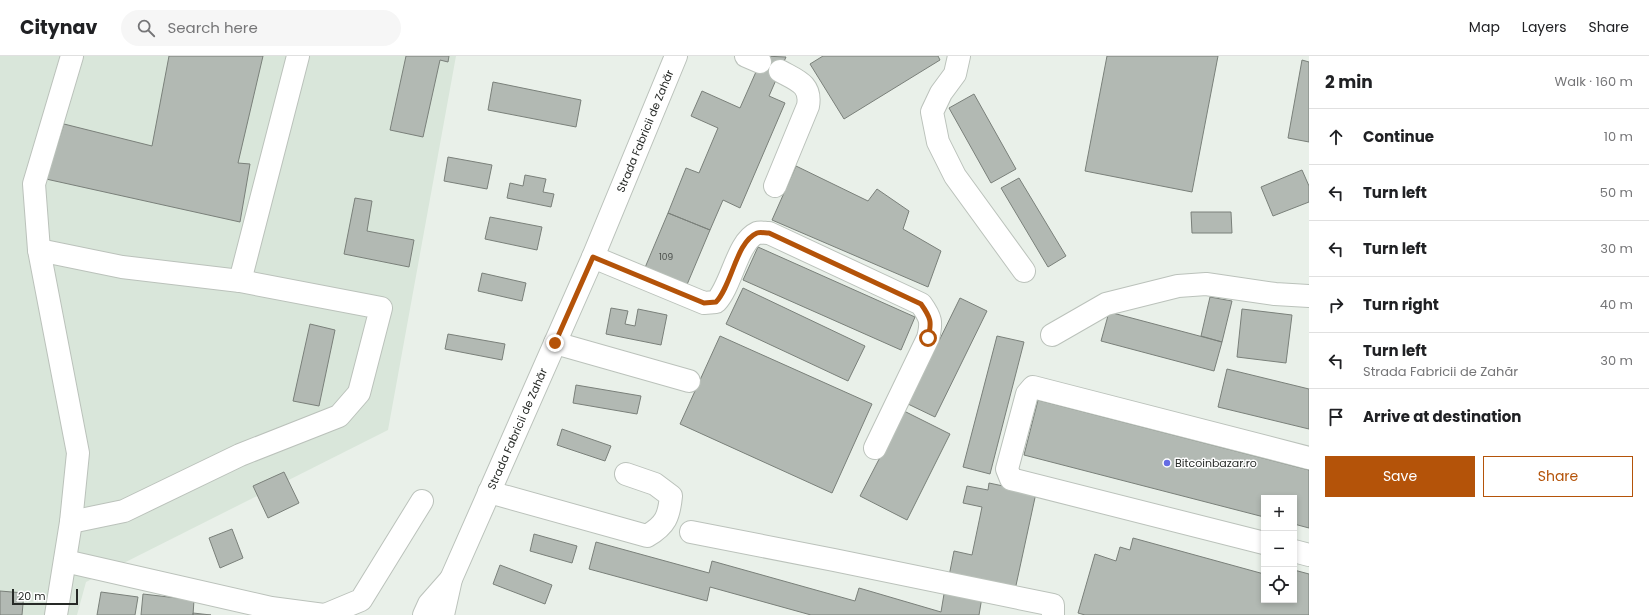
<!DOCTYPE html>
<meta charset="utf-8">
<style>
:root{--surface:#fff;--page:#f6f6f6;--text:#202124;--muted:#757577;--line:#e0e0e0;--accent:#b45309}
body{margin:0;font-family:Poppins,sans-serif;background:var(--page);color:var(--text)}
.controls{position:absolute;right:12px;bottom:12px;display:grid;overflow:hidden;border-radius:0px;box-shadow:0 2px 6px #0003}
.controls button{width:36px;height:36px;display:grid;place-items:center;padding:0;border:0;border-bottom:1px solid var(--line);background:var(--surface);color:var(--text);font:20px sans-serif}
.scale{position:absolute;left:12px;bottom:10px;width:66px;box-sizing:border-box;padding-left:4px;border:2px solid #262926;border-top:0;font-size:11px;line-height:14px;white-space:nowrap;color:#262926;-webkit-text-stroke:3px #fff;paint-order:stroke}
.stop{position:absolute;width:12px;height:12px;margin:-9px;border:3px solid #b45309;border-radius:50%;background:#fff}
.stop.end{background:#b45309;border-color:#fff;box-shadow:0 1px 4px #0008}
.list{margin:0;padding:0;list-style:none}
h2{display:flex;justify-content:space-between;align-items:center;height:52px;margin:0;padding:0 16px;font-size:17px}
h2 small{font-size:13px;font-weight:400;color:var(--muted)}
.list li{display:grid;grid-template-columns:26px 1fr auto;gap:12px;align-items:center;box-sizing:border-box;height:56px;padding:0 16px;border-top:1px solid var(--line)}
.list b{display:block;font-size:15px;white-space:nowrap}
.list p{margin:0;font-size:13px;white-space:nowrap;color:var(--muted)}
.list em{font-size:13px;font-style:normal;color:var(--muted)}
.actions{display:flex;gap:8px;padding:12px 16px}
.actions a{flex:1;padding:9px 0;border:1px solid var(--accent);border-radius:0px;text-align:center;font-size:14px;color:var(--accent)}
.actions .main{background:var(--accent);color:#fff}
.icon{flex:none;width:22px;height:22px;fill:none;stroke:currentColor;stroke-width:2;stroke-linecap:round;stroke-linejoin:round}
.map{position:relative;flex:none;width:1309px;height:559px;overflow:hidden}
header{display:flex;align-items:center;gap:24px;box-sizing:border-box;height:56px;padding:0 20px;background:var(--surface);border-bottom:1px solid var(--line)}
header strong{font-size:19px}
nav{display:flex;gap:22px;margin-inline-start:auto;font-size:14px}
.search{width:280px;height:36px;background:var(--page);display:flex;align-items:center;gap:10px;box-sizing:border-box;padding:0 14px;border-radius:22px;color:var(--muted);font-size:15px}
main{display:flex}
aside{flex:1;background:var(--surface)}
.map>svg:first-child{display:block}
.built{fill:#d9e6da}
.building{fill:#b2b9b3;stroke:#7a807a}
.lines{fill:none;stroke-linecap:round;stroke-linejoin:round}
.minor-casing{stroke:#bbc2bb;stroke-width:24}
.minor{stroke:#fff;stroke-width:22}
.route{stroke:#b45309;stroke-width:5}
.poi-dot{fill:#656ce4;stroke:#fff;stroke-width:1.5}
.labels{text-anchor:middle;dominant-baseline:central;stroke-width:3;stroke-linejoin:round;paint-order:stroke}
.number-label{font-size:9px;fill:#494d49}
.street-label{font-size:11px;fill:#262926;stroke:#fff}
.poi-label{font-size:11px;fill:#262926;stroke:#fff;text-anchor:start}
</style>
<header>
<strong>Citynav</strong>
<div class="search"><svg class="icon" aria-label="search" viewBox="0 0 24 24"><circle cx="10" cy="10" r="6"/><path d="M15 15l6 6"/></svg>Search here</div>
<nav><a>Map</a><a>Layers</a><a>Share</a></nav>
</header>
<main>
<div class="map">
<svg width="1309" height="559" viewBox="0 0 1309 559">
<rect width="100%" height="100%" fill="#e9f0e9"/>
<path class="built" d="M0,0H456L388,374L86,526L77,559H0Z"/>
<path class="building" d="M169,0H263L238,107L250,108L240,166L46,123L64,68L152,90Z
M406,0H449L448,6L440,4L423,81L390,74Z
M763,0L786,1L769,40L785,47L740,152L723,144L710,174L668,157L686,112L699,117L718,72L691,60L702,35L740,52Z
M823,0H938L940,4L844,63L810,8Z
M1107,0H1218L1192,136L1085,115Z
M1302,4L1309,6V86L1288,82Z
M493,26L581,44L576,71L488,54Z
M974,38L1016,113L991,127L949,52Z
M448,101L492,109L487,133L444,125Z
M796,110L868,145L877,133L909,155L903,173L941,195L928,231L772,164Z
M1302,114L1309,130V146L1273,160L1261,131Z
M525,119L546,123L543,136L554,138L551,151L507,142L510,127L523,130Z
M1019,122L1066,200L1048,211L1001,132Z
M355,142L372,145L367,175L414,184L409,211L344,198Z
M1191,156H1231L1232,177H1192Z
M668,157L710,174L686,231L644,214Z
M490,161L542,171L537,194L485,183Z
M758,191L915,261L901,294L743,224Z
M482,217L526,227L522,245L478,235Z
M743,232L865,290L848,325L726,268Z
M1210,241L1232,245L1222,286L1201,280Z
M960,242L987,255L935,361L908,348Z
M611,252L628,255L625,268L635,270L638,253L667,259L661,289L606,278Z
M1242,253L1292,259L1286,307L1237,301Z
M1109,256L1222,286L1214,315L1101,285Z
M310,268L335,274L319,350L293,345Z
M448,278L505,288L502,304L445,293Z
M720,280L872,348L832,437L680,368Z
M997,280L1024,286L990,418L963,411Z
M1227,313L1309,333V373L1218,351Z
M576,329L641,340L637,358L573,347Z
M1038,344L1309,414V472L1294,468V442H1264V461L1024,399Z
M904,355L950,378L907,464L860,440Z
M562,373L611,390L605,405L557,389Z
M284,416L299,447L268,462L253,430Z
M989,427L1036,437L1015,534L949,520L954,495L972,499L982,451L963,447L967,430L988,434Z
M232,473L243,502L220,512L209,482Z
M534,478L577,490L572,507L530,495Z
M1133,482L1264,518V544H1294V514L1309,518V559H1085L1078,557L1095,498L1116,505L1120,491L1130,494Z
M596,486L709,517L712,505L855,545L859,532L941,556L945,532L982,541L979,559H811L710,531L707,545L589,513Z
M500,509L552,529L545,548L493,528Z
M0,535L24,537L22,559H0Z
M101,536L138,541L135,559H97Z
M143,538L194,544L193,559H141Z
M193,557L211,559H193Z"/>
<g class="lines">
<defs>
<g id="minor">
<path d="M746,0L760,6"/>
<path d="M959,0L955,18L941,37L932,56L938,86L955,120L1024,215"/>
<path d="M775,130L808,50C812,28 796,24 780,15"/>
<path d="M39,194L122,211L240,225L381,252L359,337L339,360L240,399L124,455L71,466"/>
<path d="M593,201L704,247L716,246C732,229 737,186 757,177C760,176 765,177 769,177L921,248C931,262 932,266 928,282L875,392"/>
<path d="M240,225L298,0"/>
<path d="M1052,279L1106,248L1178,230L1206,228L1275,238L1309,240"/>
<path d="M555,287L689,325"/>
<path d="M489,436L647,480C666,469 669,460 671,440L655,428L626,418"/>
<path d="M691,476L834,504L1053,549V559"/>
<path d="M1264,487L1011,423L1007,413L1027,338L1033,331L1309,402"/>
<path d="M1294,495L1309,499"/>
<path d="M65,505L271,552L324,559"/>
<path d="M56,559L71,466L78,397L39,194L34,128L72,0"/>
<path d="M325,559L361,544L422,445"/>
<path d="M424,559L429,548L451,523"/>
<path id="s1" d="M443,559L451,523L593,201L676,0"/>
</g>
</defs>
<use href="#minor" class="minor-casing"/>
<use href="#minor" class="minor"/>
</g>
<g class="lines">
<path class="route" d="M555,287L593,201L704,247L716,246C732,229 736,186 757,177C760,176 765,177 769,177L921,248C931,262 932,266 928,282"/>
</g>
<circle class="poi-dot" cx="1167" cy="407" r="4"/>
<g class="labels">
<g class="number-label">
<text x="666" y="201">109</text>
</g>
<g class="street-label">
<text stroke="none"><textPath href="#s1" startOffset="525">Strada Fabricii de Zahăr</textPath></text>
<text stroke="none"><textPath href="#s1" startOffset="201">Strada Fabricii de Zahăr</textPath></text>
</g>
<g class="poi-label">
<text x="1175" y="407">Bitcoinbazar.ro</text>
</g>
</g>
</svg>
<div class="controls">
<button>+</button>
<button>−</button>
<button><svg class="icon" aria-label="locate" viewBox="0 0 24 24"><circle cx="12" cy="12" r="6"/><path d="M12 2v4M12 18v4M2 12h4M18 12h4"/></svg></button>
</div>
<div class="scale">20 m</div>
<div class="stop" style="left:928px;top:282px"></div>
<div class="stop end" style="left:555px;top:287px"></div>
</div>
<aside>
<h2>2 min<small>Walk · 160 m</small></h2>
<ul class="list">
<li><svg class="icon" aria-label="ahead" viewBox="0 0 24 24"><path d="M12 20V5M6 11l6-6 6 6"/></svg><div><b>Continue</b></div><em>10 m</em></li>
<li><svg class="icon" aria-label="left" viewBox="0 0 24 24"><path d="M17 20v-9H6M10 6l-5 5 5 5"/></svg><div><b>Turn left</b></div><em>50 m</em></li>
<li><svg class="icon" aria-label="left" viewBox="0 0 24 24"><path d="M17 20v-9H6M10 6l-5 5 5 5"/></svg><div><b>Turn left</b></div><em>30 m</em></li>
<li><svg class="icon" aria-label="right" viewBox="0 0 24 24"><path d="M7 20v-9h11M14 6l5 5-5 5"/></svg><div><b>Turn right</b></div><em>40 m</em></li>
<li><svg class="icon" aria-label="left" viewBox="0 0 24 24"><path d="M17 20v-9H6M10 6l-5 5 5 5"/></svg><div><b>Turn left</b><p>Strada Fabricii de Zahăr</p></div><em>30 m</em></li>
<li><svg class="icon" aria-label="arrive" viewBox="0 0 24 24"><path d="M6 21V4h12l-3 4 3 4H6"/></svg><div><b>Arrive at destination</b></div></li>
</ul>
<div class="actions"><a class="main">Save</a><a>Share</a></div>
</aside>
</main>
